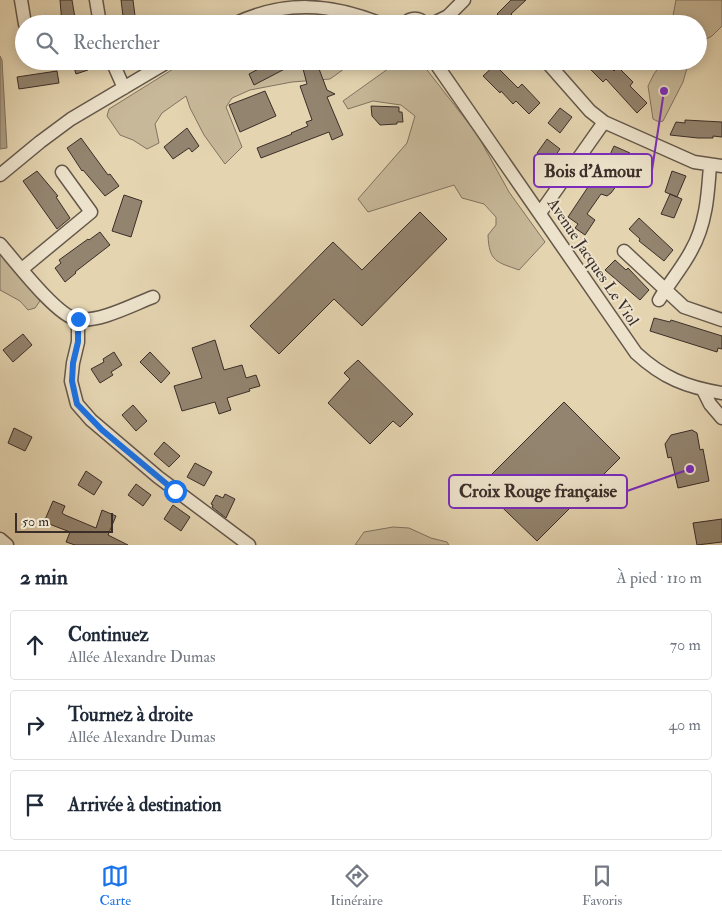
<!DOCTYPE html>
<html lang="fr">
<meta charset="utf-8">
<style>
:root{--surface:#fff;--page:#f2f2f3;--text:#1f2937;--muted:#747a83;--line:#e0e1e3;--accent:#1a73e8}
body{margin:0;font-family:"IM FELL Double Pica",serif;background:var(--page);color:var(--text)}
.scale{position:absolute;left:15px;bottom:12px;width:98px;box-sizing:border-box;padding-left:5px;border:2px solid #3b2e29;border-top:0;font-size:14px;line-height:18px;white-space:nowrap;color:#3b2e29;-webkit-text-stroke:4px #ede3cc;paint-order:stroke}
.stop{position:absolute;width:15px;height:15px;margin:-11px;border:4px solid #1a73e8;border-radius:50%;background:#fff}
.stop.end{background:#1a73e8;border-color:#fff;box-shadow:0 1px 5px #0008}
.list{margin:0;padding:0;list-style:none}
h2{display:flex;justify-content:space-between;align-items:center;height:65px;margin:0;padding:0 20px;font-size:21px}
h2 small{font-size:16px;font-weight:400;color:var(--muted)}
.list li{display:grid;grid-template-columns:32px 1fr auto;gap:15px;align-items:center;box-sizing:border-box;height:70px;margin:0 10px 10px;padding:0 10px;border:1px solid var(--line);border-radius:5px}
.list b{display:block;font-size:19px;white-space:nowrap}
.list p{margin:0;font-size:16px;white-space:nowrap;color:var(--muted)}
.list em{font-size:16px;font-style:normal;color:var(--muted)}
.icon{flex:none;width:28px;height:28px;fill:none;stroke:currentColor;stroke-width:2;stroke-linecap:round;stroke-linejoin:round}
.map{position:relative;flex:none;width:722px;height:545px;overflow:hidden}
.search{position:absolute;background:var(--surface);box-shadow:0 2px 12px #0003;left:15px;right:15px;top:15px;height:55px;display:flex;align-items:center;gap:12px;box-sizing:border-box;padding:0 18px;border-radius:28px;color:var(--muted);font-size:19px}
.sheet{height:305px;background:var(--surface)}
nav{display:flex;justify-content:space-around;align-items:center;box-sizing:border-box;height:70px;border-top:1px solid var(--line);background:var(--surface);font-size:14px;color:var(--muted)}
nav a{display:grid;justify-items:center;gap:2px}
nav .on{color:var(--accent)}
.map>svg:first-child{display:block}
.green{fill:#c7b899;stroke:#817361}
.water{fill:#ab9c82;stroke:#7e705e}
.building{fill:#93846f;stroke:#3b2e29}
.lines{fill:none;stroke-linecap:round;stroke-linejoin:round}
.street-casing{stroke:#65584b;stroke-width:15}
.street{stroke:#ede3cc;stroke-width:12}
.route{stroke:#1a73e8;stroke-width:6}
.labels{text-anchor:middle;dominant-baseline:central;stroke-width:4;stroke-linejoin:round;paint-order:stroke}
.street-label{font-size:16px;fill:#3b2e29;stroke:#ede3cc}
.leader{fill:none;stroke:#7b2cbf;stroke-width:2}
.callout-dot{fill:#7b2cbf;stroke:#ede3cc;stroke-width:2}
.callout{fill:#ede3cc;stroke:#7b2cbf;stroke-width:2}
.callout-label{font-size:18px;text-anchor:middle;font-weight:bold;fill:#3b2e29}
</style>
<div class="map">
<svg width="722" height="545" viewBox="0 0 722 545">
<rect width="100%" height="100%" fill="#e4d4b0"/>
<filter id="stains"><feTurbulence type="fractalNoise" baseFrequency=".004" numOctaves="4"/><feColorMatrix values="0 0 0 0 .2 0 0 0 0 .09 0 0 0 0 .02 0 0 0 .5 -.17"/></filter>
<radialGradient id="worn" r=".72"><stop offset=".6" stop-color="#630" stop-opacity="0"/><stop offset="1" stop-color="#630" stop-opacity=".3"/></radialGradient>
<path class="green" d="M676,0H722V26L712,36L702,41L698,49V24H665L673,16Z
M286,16H332L360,24H254L259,21Z
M186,61H355L330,79L292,82L250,90L232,98L226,107L242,147L225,164L204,135L190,108L186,96L162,113L155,124L159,143L147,149L133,140L120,135L107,116L109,109Z
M389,61H420L477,134L509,192L545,242L519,270C497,262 489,262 488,235L496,225V217L484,204L462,198L454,185L368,212L358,199L407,143L415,116L401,105L373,101L348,109L343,101L392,66Z
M660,61H689L683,82L663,121L659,122L653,119L648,86L654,74L661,64Z
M0,252L39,294L40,301L35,308L28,310L20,301L0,290Z
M393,527L409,528L431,538L447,542L449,545H355L364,532Z"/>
<path class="water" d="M0,56L2,60L7,148L0,149Z"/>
<path class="building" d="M60,0H72L76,24H62Z
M121,0H133L136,24H124Z
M511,0H526L511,14L520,24H492L499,16L497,14Z
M72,61H85L88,70L76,74Z
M274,61H300L254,85L249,74Z
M301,61H316L327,90L335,94L327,97L343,135L332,140L329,132L261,158L257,148L292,134L291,133L308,126L306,122L312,120L300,86L307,84Z
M597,61H604L614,71L618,67L633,82L630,86L647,103L637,113L606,79L603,82L590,69Z
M495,65L518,88L522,84L540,103L529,114L516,101L513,104L501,91L500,93L483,76Z
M57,71L59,83L19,89L17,77Z
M265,91L276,116L240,132L229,105Z
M371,106L399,107V112H402L403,122H397V124L380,125L372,116Z
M560,108L572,117L560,133L548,123Z
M685,120L722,122V137L713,136V138H698L670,135L676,122L685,123Z
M187,128L199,146L192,152L189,148L173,159L164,147Z
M81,138L108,175L110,174L119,186L105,196L83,170L82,171L67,148Z
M547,139L560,149L550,163L537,153Z
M614,146L630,153L625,166H623L617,185L611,193L607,196L601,194L587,214L595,220L585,235L575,228L578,224L568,217L592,181L596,185Z
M37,171L58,196L56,197L70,218L57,229L23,181Z
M672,171L686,176L677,197L665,192Z
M670,194L682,199L674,218L661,214Z
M124,195L142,201L131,237L112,231Z
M420,212L447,239L362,326L334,299L279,354L250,326L333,242L362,270Z
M639,218L673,250L664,261L639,241L640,239L629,229Z
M100,232L110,245L75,272L76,273L65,282L55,268L61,263L59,260L88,239L89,240Z
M615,260L626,270L628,268L649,290L640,300L605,270Z
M654,318L670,322L671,320L722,336V349L718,348L717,352L650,331Z
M23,334L32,345L13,362L3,350Z
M215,340L224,370L242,365L246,378L256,375L260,386L249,389L250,391L227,398L231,410L219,414L215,402L182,411L174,386L202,378L192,348Z
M114,352L122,365L111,372L113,375L100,383L91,369L104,362L103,359Z
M150,352L170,373L161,383L140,362Z
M358,360L413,414L400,427L393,421L370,444L328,403L350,379L344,373Z
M564,402L620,458L537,541L480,486Z
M133,405L147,421L136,431L122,415Z
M14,428L32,437L25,451L8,443Z
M692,430L697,433L700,450L703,449L709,481L678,488L671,457L668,458L665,444L671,435Z
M164,442L180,456L169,467L154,454Z
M195,463L212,472L204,486L187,477Z
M86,471L102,482L94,495L78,485Z
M136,484L151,495L143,506L128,495Z
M225,494L235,499L226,518L212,507L213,505L211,504L216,495L223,498Z
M53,501L65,506L62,513L65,515L96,528L102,510L116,516L108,535L128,545H75L66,542L70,532L44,522Z
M173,505L190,517L181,531L164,519Z
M722,519V542L697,545L693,523Z"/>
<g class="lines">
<defs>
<path id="street" d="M21,0L25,24
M96,0L100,24
M234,24C285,0 330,3 382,24
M404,24C411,17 419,17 425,24
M432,24L448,16L464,0
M112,61L124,88
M434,61L636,353C663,378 686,387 722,393
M546,61L590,111L604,122L694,162L722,166
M0,175L40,142L71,119L169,61
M540,213L604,122
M0,244C15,261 56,315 76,319C99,323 132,305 153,297
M624,251L684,307L722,320
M22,269L91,212L62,172
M659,300C669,283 682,268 691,251C706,225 708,195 710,165
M78,319V342L73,363L71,381L77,404L91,420L158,477L249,545
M703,390L710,404L722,418
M0,539L7,545"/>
</defs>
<use href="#street" class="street-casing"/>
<use href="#street" class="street"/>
</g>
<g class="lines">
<path class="route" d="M78,319V342L73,363L72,381L77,404L102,430L175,491"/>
</g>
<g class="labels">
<g class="street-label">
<text transform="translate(593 262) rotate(56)">Avenue Jacques Le Viol</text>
</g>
</g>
<path class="leader" d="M664 91L652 170M690 469L627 491"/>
<g class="callout-dot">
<circle cx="664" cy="91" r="5"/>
<circle cx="690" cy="469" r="5"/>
</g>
<g class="callout">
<rect x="534" y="154" width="118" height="33" rx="5"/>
<rect x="449" y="475" width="178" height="33" rx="5"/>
</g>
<g class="callout-label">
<text x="593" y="177">Bois d'Amour</text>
<text x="538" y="497">Croix Rouge française</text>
</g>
<rect width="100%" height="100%" filter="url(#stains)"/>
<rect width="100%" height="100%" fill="url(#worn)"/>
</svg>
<div class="scale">50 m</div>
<div class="stop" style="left:175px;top:491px"></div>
<div class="stop end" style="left:78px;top:319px"></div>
<div class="search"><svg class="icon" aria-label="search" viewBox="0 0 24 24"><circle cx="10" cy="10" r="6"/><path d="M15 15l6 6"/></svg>Rechercher</div>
</div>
<section class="sheet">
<h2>2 min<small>À pied · 110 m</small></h2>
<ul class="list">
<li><svg class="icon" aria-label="ahead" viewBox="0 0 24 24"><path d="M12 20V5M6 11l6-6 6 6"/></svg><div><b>Continuez</b><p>Allée Alexandre Dumas</p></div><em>70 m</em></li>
<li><svg class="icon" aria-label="right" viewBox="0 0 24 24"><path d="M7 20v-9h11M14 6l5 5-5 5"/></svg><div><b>Tournez à droite</b><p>Allée Alexandre Dumas</p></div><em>40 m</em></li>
<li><svg class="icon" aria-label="arrive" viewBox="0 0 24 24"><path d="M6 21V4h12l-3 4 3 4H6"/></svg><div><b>Arrivée à destination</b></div></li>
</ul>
</section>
<nav>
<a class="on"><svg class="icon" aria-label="map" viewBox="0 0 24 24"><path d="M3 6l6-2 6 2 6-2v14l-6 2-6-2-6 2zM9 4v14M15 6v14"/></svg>Carte</a>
<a><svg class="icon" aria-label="directions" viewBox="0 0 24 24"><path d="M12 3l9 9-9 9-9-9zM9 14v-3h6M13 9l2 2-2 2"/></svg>Itinéraire</a>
<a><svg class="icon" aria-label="saved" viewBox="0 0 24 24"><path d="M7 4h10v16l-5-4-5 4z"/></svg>Favoris</a>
</nav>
